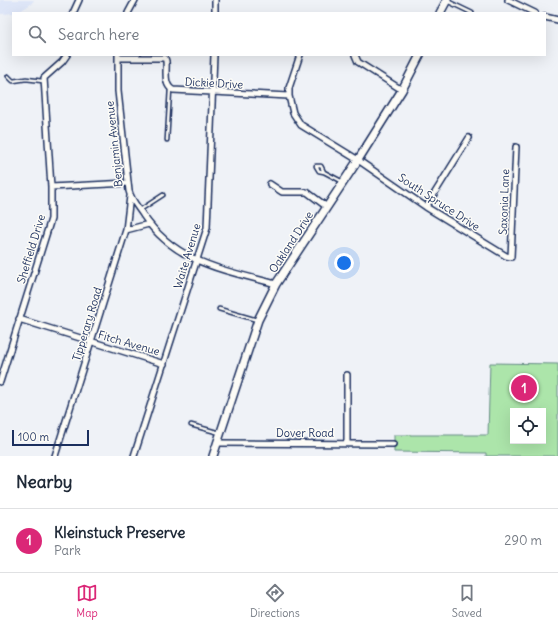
<!DOCTYPE html>
<style>
:root{--surface:#fff;--page:#f2f2f3;--text:#1f2937;--muted:#747a83;--line:#e0e1e3;--accent:#db2777}
body{margin:0;font-family:Delius,sans-serif;background:var(--page);color:var(--text)}
.controls{position:absolute;right:12px;bottom:12px;display:grid;overflow:hidden;border-radius:0px;box-shadow:0 4px 16px #0002}
.controls button{width:36px;height:36px;display:grid;place-items:center;padding:0;border:0;border-bottom:1px solid var(--line);background:var(--surface);color:var(--text);font:20px sans-serif}
.scale{position:absolute;left:12px;bottom:10px;width:77px;box-sizing:border-box;padding-left:4px;border:2px solid #1b2f5e;border-top:0;font-size:11px;line-height:14px;white-space:nowrap;color:#1b2f5e;-webkit-text-stroke:3px #fdfcf7;paint-order:stroke}
.you{position:absolute;left:344px;top:263px;width:14px;height:14px;margin:-10px;border:3px solid #fff;border-radius:50%;background:#1a73e8;box-shadow:0 0 0 6px #1a73e833}
.badge{display:grid;place-items:center;width:26px;height:26px;border-radius:50%;background:var(--accent);color:#fff;font-size:13px;font-weight:700}
.pin{position:absolute;translate:-50% -50%;border:2px solid #fff;box-shadow:0 1px 4px #0006}
.list{margin:0;padding:0;list-style:none}
h2{display:flex;justify-content:space-between;align-items:center;height:52px;margin:0;padding:0 16px;font-size:17px}
h2 small{font-size:13px;font-weight:400;color:var(--muted)}
.list li{display:grid;grid-template-columns:26px 1fr auto;gap:12px;align-items:center;box-sizing:border-box;height:64px;padding:0 16px;border-top:1px solid var(--line)}
.list b{display:block;font-size:15px;white-space:nowrap}
.list p{margin:0;font-size:13px;white-space:nowrap;color:var(--muted)}
.list em{font-size:13px;font-style:normal;color:var(--muted)}
.icon{flex:none;width:22px;height:22px;fill:none;stroke:currentColor;stroke-width:2;stroke-linecap:round;stroke-linejoin:round}
.map{position:relative;flex:none;width:558px;height:456px;overflow:hidden}
.search{position:absolute;background:var(--surface);box-shadow:0 4px 16px #0002;left:12px;right:12px;top:12px;height:44px;display:flex;align-items:center;gap:10px;box-sizing:border-box;padding:0 14px;border-radius:0px;color:var(--muted);font-size:15px}
.sheet{height:116px;background:var(--surface)}
nav{display:flex;justify-content:space-around;align-items:center;box-sizing:border-box;height:56px;border-top:1px solid var(--line);background:var(--surface);font-size:11px;color:var(--muted)}
nav a{display:grid;justify-items:center;gap:2px}
nav .on{color:var(--accent)}
.map>svg:first-child{display:block}
.built{fill:#dee6f8}
.green{fill:#ace5aa;stroke:#648a84;fill-rule:evenodd}
.lines{fill:none;stroke-linecap:round;stroke-linejoin:round}
.service-casing{stroke:#1b2f5e;stroke-width:5.5}
.minor-casing{stroke:#1b2f5e;stroke-width:8}
.secondary-casing{stroke:#1b2f5e;stroke-width:10}
.service{stroke:#fdfcf7;stroke-width:2.5}
.minor{stroke:#fdfcf7;stroke-width:5}
.secondary{stroke:#fdfcf7;stroke-width:7}
.labels{text-anchor:middle;dominant-baseline:central;stroke-width:3;stroke-linejoin:round;paint-order:stroke}
.street-label{font-size:11px;fill:#1b2f5e;stroke:#fdfcf7}
</style>
<div class="map">
<svg width="558" height="456" viewBox="0 0 558 456">
<rect width="100%" height="100%" fill="#eff2f7"/>
<filter id="ink" filterUnits="userSpaceOnUse"><feTurbulence type="fractalNoise" baseFrequency=".025" numOctaves="2"/><feDisplacementMap in="SourceGraphic" scale="8" xChannelSelector="R" yChannelSelector="G"/><feConvolveMatrix kernelMatrix="1 2 1 2 8 2 1 2 1" color-interpolation-filters="sRGB"/></filter>
<g filter="url(#ink)">
<path class="built" d="M0,0H34L31,4L17,13L0,14Z"/>
<path class="green" d="M490,363L558,364V456H486V453L394,452V435H488ZM513,411H543V441H513Z"/>
<g class="lines">
<defs>
<path id="service" d="M447,1L472,13
M8,76L13,81L26,79L43,81
M167,140L170,89
M324,172L321,166H316L319,171L324,172L343,182
M140,210L163,195
M219,309L257,320
M191,425L220,433"/>
<path id="minor" d="M508,0L535,13
M73,13L79,0
M128,13L135,0
M215,13V0
M545,17L558,20
M118,55V91L129,191C131,200 138,207 143,215C175,263 224,270 276,284
M300,55L289,88V96L293,113L301,125L358,160L426,207L506,256L511,257L516,147
M355,55L358,62L402,90
M118,58H165L166,61C167,70 163,85 173,90L289,96
M270,184L282,192H307L327,207
M51,187L128,183
M426,207L469,138
M126,230L149,224
M19,319L164,364
M0,382L51,219V187L44,78L62,62L67,55
M217,443L393,444
M347,444V375
M55,456L126,230L130,196
M134,456L207,228L214,55"/>
<path id="secondary" d="M440,13L447,0
M213,456L258,320L276,284L358,160L402,90L420,55"/>
</defs>
<use href="#service" class="service-casing"/>
<use href="#minor" class="minor-casing"/>
<use href="#secondary" class="secondary-casing"/>
<use href="#service" class="service"/>
<use href="#minor" class="minor"/>
<use href="#secondary" class="secondary"/>
</g>
</g>
<g class="labels">
<g class="street-label">
<text transform="translate(214 83) rotate(3)">Dickie Drive</text>
<text transform="translate(114 144) rotate(-96)">Benjamin Avenue</text>
<text transform="translate(439 202) rotate(33)">South Spruce Drive</text>
<text transform="translate(504 202) rotate(-88)">Saxonia Lane</text>
<text transform="translate(291 242) rotate(-57)">Oakland Drive</text>
<text transform="translate(31 249) rotate(-73)">Sheffield Drive</text>
<text transform="translate(187 256) rotate(-73)">Waite Avenue</text>
<text transform="translate(87 324) rotate(-73)">Tipperary Road</text>
<text transform="translate(129 343) rotate(16)">Fitch Avenue</text>
<text x="305" y="433">Dover Road</text>
</g>
</g>
</svg>
<div class="controls">
<button><svg class="icon" aria-label="locate" viewBox="0 0 24 24"><circle cx="12" cy="12" r="6"/><path d="M12 2v4M12 18v4M2 12h4M18 12h4"/></svg></button>
</div>
<div class="scale">100 m</div>
<div class="you"></div>
<div class="pin badge" style="left:524px;top:388px">1</div>
<div class="search"><svg class="icon" aria-label="search" viewBox="0 0 24 24"><circle cx="10" cy="10" r="6"/><path d="M15 15l6 6"/></svg>Search here</div>
</div>
<section class="sheet">
<h2>Nearby<small></small></h2>
<ul class="list">
<li><span class="badge">1</span><div><b>Kleinstuck Preserve</b><p>Park</p></div><em>290 m</em></li>
</ul>
</section>
<nav>
<a class="on"><svg class="icon" aria-label="map" viewBox="0 0 24 24"><path d="M3 6l6-2 6 2 6-2v14l-6 2-6-2-6 2zM9 4v14M15 6v14"/></svg>Map</a>
<a><svg class="icon" aria-label="directions" viewBox="0 0 24 24"><path d="M12 3l9 9-9 9-9-9zM9 14v-3h6M13 9l2 2-2 2"/></svg>Directions</a>
<a><svg class="icon" aria-label="saved" viewBox="0 0 24 24"><path d="M7 4h10v16l-5-4-5 4z"/></svg>Saved</a>
</nav>
